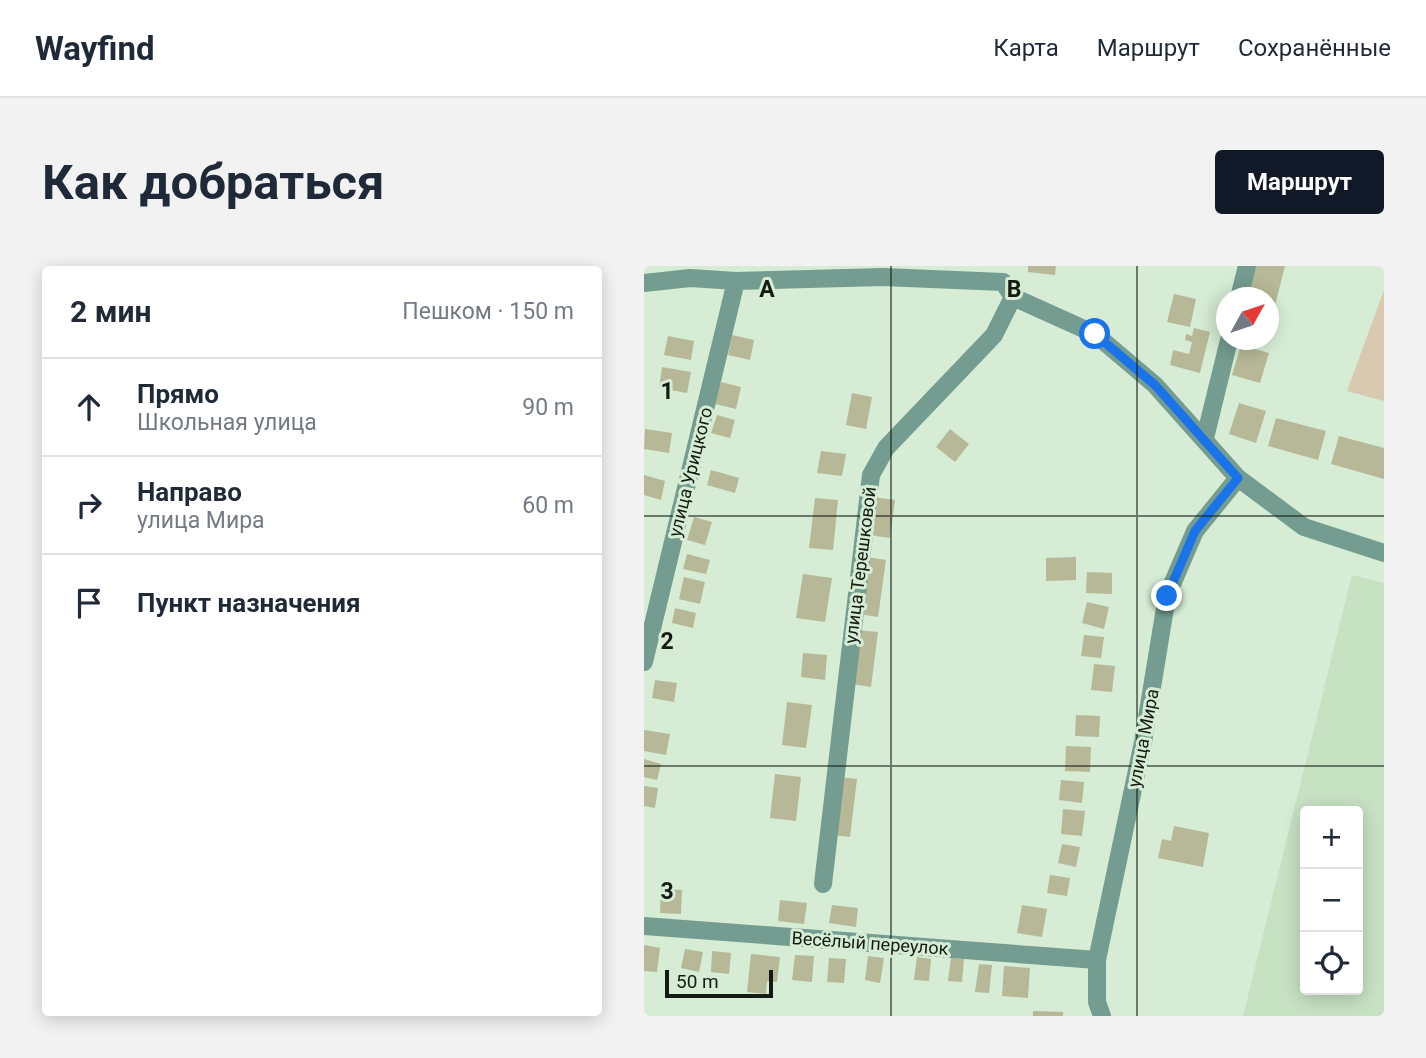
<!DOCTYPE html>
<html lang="ru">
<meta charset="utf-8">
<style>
:root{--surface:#fff;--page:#f2f2f3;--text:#1f2937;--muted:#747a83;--line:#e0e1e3;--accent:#111827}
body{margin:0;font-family:Roboto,sans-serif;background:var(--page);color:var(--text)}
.controls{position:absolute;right:21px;bottom:21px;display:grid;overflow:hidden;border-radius:7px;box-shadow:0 4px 18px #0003}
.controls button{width:63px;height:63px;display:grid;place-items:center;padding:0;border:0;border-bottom:2px solid var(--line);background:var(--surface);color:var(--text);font:35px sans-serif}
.compass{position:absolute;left:572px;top:21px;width:63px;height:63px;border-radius:50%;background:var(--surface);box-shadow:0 4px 18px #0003;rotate:50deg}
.scale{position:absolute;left:21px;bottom:18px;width:108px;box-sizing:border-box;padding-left:7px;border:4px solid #131b12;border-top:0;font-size:19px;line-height:24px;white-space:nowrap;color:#131b12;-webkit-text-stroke:5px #d6ecd4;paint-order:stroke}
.stop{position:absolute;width:21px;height:21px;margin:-16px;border:5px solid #1a73e8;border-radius:50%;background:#fff}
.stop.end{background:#1a73e8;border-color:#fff;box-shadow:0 2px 7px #0008}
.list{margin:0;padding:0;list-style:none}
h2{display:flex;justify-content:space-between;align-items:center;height:91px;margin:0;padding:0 28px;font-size:30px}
h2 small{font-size:23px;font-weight:400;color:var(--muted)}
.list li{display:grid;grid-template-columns:46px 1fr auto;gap:21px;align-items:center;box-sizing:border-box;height:98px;padding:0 28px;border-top:2px solid var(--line)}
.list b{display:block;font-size:26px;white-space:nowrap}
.list p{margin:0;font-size:23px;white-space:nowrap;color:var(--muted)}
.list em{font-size:23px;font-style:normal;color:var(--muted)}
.icon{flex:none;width:38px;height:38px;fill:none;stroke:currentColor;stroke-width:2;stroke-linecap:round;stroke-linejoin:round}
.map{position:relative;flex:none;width:740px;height:750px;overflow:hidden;border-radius:7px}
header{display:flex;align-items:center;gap:42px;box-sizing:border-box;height:98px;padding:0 35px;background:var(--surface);border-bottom:2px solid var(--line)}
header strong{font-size:33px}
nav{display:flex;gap:38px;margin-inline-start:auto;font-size:24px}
.intro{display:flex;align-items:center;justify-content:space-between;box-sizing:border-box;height:168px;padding:0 42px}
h1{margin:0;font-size:49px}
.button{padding:18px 32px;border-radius:7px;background:var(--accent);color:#fff;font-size:24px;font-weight:700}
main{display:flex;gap:42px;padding:0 42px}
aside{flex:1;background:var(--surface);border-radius:7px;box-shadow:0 4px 18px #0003}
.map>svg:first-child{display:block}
.built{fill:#c7e1c3;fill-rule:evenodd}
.green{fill:#d9c9b1}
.building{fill:#b7b897}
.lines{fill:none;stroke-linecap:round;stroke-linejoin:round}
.minor{stroke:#749c90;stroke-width:18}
.route{stroke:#1a73e8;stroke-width:9}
.grid{fill:none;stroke:#131b12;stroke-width:2;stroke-opacity:0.55}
.labels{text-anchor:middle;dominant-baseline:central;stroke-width:6;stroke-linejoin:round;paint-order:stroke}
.street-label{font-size:18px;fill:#131b12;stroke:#d6ecd4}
.grid-label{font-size:23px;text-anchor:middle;font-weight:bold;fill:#131b12;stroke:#d6ecd4;stroke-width:6;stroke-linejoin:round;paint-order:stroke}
</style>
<header>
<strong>Wayfind</strong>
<nav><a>Карта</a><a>Маршрут</a><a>Сохранённые</a></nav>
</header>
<div class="intro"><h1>Как добраться</h1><a class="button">Маршрут</a></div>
<main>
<aside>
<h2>2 мин<small>Пешком · 150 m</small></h2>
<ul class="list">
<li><svg class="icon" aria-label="ahead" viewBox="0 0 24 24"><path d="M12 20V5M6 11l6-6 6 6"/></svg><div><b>Прямо</b><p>Школьная улица</p></div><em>90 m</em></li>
<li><svg class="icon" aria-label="right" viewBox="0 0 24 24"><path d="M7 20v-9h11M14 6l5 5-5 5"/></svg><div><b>Направо</b><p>улица Мира</p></div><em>60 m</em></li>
<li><svg class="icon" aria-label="arrive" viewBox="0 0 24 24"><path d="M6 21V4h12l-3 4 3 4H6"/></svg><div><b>Пункт назначения</b></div></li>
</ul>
</aside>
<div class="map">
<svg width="740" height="750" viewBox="0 0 740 750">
<rect width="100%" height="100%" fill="#d6ecd4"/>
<path class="built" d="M708,309L740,317V750H599ZM661,545H714V724H661Z"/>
<path class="green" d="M740,24V135L703,125Z"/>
<path class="building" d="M384,0H412L411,9L384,6Z
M609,0H641L625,63L624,32H601Z
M530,28L552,33L546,61L523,56Z
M550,62L566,66L556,107L526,99L529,84L545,88L548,76L541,74L542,68L548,70Z
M88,69L110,74L106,94L84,89Z
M24,70L50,75L47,94L20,89Z
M597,79L625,87L616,117L588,109Z
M18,101L47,106L43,127L15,122Z
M77,116L97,121L92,143L71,138Z
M208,127L228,131L222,163L202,159Z
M595,137L622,145L612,177L585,168Z
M73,149L91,154L86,172L67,167Z
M632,152L682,165L674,194L624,180Z
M1,163L28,167L25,187L0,183Z
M306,163L325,178L311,196L292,181Z
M695,170L740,182V213L687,198Z
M177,185L202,188L198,210L173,207Z
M67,204L95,212L91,227L63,219Z
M0,209L21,215L17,234L0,229Z
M229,231L251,234L246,272L224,269Z
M171,232L194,234L189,284L165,282Z
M50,251L68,256L61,279L43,274Z
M43,288L66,294L62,308L39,303Z
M223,291L242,294L234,351L215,348Z
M432,291V314L402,315V292Z
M443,306L468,307V328L442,327Z
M159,308L188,312L181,356L152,352Z
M40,311L61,316L56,338L35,333Z
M443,336L465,341L460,363L438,357Z
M31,342L52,347L49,362L28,357Z
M214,364L234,366L227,421L208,418Z
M440,369L460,371L457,392L437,390Z
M159,387L183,389L181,414L157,411Z
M450,398L471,400L468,426L447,424Z
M11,414L33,417L30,436L8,432Z
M143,436L168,439L162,482L138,479Z
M432,449L456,450L455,471L431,470Z
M0,464L26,468L22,489L0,485Z
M422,480L447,481L446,506L421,505Z
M0,493L17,498L13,514L0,511Z
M131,508L157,511L152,555L126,552Z
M195,511L213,513L206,571L189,569Z
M417,514L440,516L438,537L415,534Z
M0,520L14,522L11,542L0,540Z
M419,543L441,545L438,570L417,568Z
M530,560L565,567L559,601L514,592L518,573L527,575Z
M418,578L436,581L432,601L414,597Z
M406,609L426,612L423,630L403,627Z
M17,623L38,624L37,648L16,647Z
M136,634L163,637L160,658L134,655Z
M188,639L214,642L212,661L185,657Z
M378,639L403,643L398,671L373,667Z
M0,679L16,682L13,706L0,705Z
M41,683L59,686L55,706L37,702Z
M68,685L87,687L85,708L67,706Z
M107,688L136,691L133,716L123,715L122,728L103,726Z
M151,689L170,690L168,716L148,714Z
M224,690L240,692L236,717L221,714Z
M273,691L287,693L285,715L270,714Z
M185,692L202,693L200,717L183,716Z
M307,692L320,693L318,716L304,715Z
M335,698L348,699L345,727L331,726Z
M360,700L386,702L384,732L358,730Z
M389,745L419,746V750H389Z"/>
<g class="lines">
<path class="minor" d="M0,17L46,12L92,15L239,11L359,16L369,31L451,68L511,119L594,212L660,261L740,287
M595,32L603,0
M561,172L585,74
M0,396L92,15
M179,618L227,209L242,182L350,69L369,31
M0,660L453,694
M458,750L453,736V694L499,476L523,330L551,265L594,212"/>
</g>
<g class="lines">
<path class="route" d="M451,68L511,119L594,212L551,265L523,330"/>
</g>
<path class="grid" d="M247,0V750M493,0V750M0,250H740M0,500H740"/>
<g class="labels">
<g class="street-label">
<text transform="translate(46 206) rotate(-76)">улица Урицкого</text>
<text transform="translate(216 299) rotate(-83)">улица Терешковой</text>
<text transform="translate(499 472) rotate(-79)">улица Мира</text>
<text transform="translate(226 677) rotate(4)">Весёлый переулок</text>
</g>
</g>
<g class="grid-label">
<text x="123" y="31">A</text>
<text x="370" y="31">B</text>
<text x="23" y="133">1</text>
<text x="23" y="383">2</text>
<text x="23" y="633">3</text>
</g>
</svg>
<div class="controls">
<button>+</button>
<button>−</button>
<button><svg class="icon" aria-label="locate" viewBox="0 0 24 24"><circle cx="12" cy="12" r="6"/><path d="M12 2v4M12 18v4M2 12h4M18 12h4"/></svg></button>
</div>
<svg class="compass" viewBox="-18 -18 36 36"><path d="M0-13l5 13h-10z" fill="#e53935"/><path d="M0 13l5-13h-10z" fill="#747a83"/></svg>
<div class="scale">50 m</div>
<div class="stop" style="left:451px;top:68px"></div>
<div class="stop end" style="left:523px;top:330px"></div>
</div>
</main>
